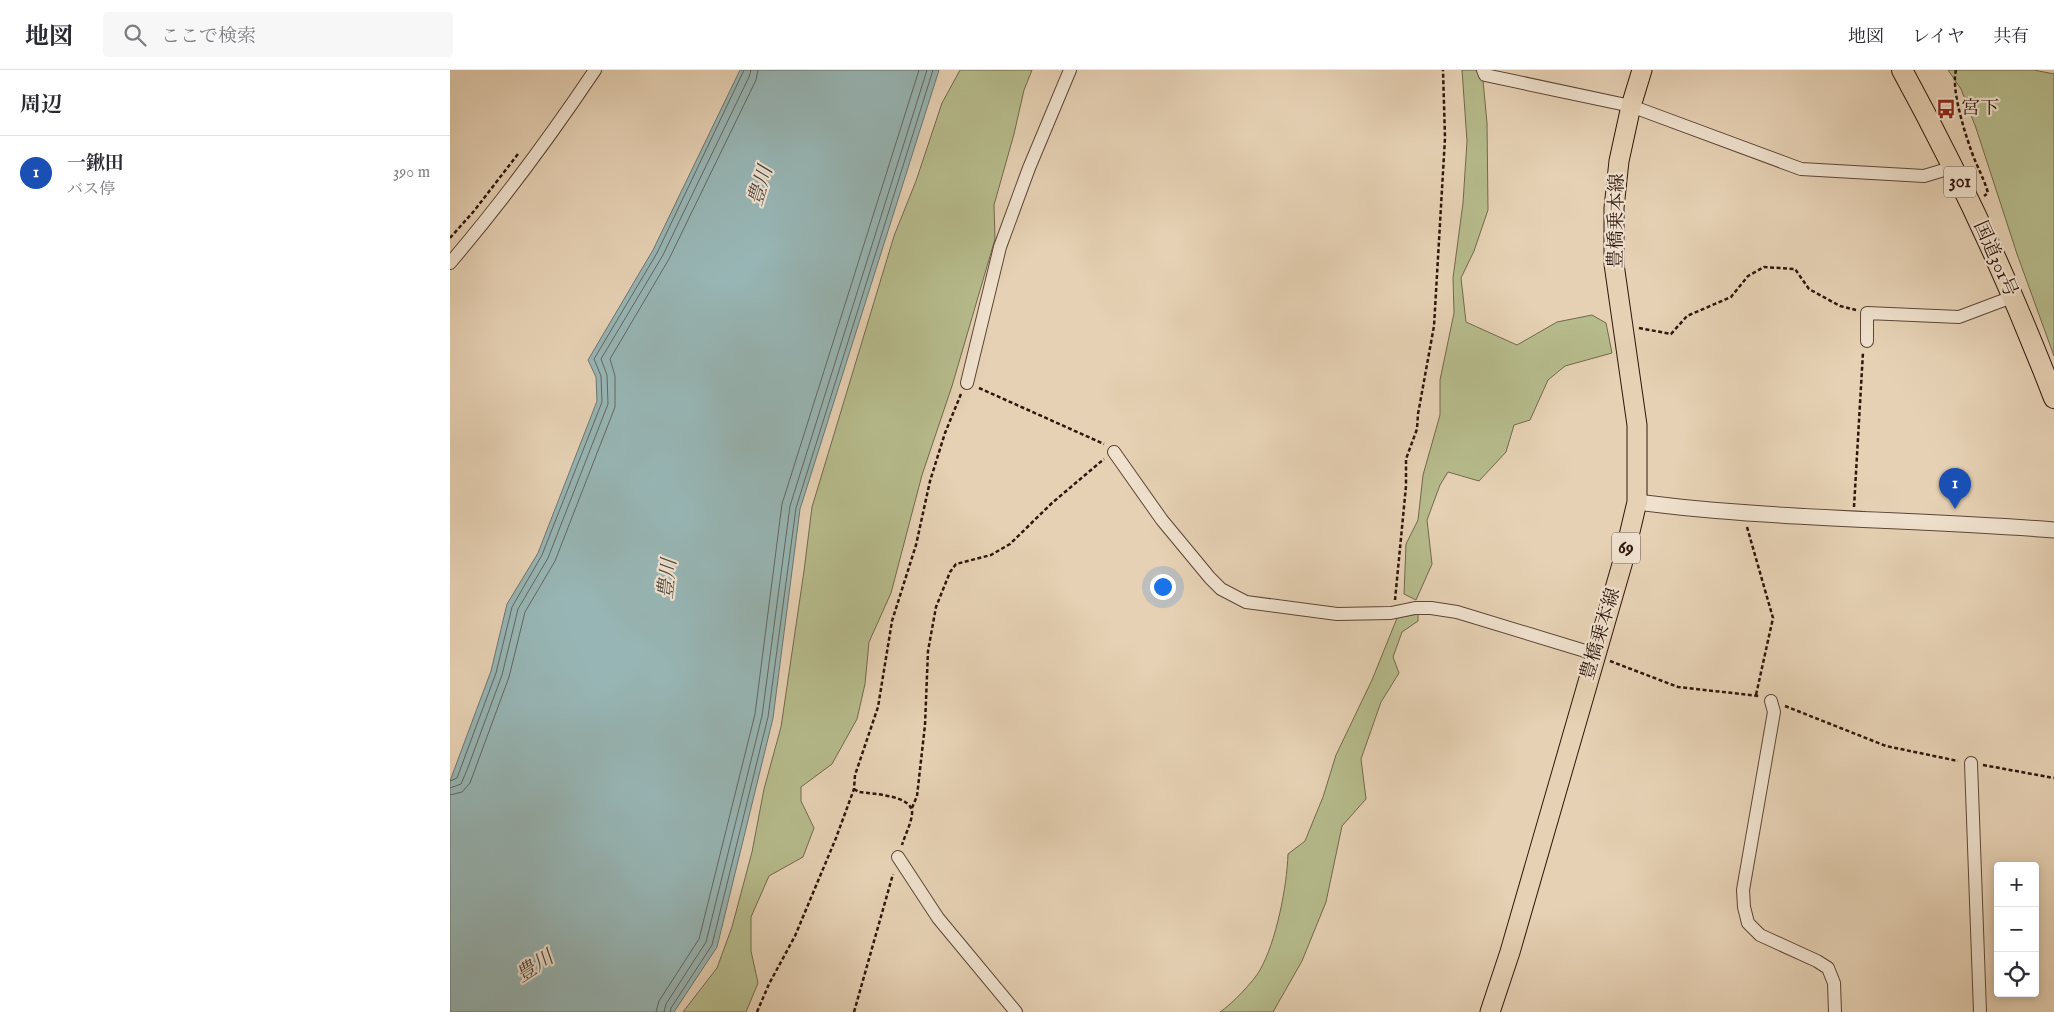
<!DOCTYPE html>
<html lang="ja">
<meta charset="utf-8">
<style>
:root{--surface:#fff;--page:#f7f7f7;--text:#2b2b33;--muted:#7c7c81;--line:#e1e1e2;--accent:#111827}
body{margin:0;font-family:"IM FELL English","Noto Serif JP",serif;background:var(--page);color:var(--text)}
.controls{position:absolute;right:15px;bottom:15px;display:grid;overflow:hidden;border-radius:5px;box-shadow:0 2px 8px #0003}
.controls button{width:45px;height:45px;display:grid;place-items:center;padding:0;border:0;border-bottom:1px solid var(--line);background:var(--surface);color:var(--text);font:25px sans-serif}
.you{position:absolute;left:712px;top:516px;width:18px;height:18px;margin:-12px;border:4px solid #fff;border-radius:50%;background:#1a73e8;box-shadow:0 0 0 8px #1a73e833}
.badge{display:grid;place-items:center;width:32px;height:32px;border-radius:50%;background:var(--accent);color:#fff;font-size:16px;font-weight:700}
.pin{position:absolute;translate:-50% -41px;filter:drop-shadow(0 1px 2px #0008)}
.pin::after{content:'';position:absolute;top:26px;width:18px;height:15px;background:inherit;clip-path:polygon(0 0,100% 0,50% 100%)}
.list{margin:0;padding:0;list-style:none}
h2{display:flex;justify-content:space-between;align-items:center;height:65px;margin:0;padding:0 20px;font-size:21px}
h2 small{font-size:16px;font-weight:400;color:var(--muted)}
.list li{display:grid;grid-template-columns:32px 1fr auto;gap:15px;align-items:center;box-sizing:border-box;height:75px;padding:0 20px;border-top:1px solid var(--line)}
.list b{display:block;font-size:19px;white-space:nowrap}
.list p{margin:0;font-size:16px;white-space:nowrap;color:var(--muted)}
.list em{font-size:16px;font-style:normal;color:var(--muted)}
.icon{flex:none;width:28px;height:28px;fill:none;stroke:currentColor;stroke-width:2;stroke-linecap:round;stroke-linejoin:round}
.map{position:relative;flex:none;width:1604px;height:942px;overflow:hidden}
header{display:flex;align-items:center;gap:30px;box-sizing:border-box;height:70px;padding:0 25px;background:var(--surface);border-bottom:1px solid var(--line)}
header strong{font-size:24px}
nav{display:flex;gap:28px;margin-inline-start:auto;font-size:18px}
.search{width:350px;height:45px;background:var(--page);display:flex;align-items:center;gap:12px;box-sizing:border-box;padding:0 18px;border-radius:5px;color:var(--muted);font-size:19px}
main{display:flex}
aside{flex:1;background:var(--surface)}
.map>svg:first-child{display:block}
.green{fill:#b6bb8c;stroke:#72684c}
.water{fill:#97b5b4;stroke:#6d7571}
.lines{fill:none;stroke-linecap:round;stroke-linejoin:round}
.shore{stroke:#636660;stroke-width:1}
.minor-casing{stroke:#5d4536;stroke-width:14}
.tertiary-casing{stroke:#5d4536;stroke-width:17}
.primary-casing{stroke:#2f160c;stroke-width:21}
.trunk-casing{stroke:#2f160c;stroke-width:22}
.path{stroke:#2f160c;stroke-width:2.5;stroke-dasharray:4 2.5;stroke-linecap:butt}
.minor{stroke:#efe1ce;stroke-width:12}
.tertiary{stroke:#efe1ce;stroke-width:15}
.primary{stroke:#e6d1b4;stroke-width:19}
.trunk{stroke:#e6d1b4;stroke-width:20}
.labels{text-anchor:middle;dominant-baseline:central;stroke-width:4.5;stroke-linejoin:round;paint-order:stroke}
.shield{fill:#efe1ce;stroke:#695346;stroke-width:1}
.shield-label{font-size:18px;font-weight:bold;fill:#2f160c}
.poi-label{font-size:19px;fill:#2f160c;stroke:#efe1ce;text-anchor:start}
.street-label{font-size:19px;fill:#2f160c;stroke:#efe1ce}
.water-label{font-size:20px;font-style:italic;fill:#4e463e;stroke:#efe1ce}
</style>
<header>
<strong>地図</strong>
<div class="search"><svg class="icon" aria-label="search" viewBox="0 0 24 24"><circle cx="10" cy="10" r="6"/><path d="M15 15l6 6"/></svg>ここで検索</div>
<nav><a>地図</a><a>レイヤ</a><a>共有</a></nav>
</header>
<main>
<aside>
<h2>周辺<small></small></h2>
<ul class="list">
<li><span class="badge" style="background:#1a4fb4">1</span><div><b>一鍬田</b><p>バス停</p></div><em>390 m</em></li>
</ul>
</aside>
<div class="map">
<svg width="1604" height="942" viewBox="0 0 1604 942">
<rect width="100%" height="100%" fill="#e6d1b4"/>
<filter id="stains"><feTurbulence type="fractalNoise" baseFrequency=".004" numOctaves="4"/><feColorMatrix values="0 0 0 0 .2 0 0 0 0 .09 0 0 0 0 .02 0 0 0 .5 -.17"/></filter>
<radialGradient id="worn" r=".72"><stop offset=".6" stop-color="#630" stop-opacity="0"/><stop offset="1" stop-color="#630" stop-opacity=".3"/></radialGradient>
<path class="green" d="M510,0H582L574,20L564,64L544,135L545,169L502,316L472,405L441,523L419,572L415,614L407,649L382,694L351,717V731L364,758L353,787L319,806L301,847V881L308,913L296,942H233L267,898L282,857L302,782L314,719L331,657L354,501L362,437L444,166L466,111L492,33Z
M1012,0H1032L1037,53L1038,140L1024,181L1011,208L1016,252L1067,275L1107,252L1142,245L1156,253L1162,283L1115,296L1098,310L1080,350L1064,355L1056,382L1029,411L998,402L990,415L977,450L982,494L966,530L954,524L956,474L968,450L973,405L990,345V310L1004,243L1003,208L1013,133L1017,71Z
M1498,0H1584L1604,4V286L1567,184L1526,58L1511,19Z
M968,544V551L952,562L943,587L949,603L931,632L911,689L916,729L892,756L876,832L852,891L823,942H770C781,935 804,911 810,900C826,872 837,817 838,784L855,771L873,727L886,685L922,610L947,548Z"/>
<path class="water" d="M290,0H489L350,439L323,648L267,877L224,942H0V711L41,601L57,534L88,483L147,331L146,307L138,290L203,180Z"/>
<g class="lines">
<path class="shore" d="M0,711L7,708L46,603L62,537L92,485L152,332L151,306L144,289L207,183L294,0
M0,718L11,714L17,700L52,605L68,539L98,488L158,334L157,305L151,289L213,185L299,7L301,0
M0,725L12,722L20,713L59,607L75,542L105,491L165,337V306L160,289L219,189L306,10L308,0
M206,942L209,931L249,869L305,644L332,434L469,0
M214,942L216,934L256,872L312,646L340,436L477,0
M220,942L221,938L262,875L318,647L346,438L483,0"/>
<defs>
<path id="minor" d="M1033,0L1035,5L1181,36L1351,99L1474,106L1504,97
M0,193C52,132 100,67 145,0
M1417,271V243L1509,247L1562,227
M517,313L550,177L579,98L620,0
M664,382L712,450L760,508L771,519L796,532L887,544L941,543L965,538H981L1007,542L1145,584
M1321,631L1324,642L1293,820L1294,837L1298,853L1310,865L1367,891L1378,898L1384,913L1385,942
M1521,693L1530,942
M448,787L488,848L566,942"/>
<path id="tertiary" d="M1187,432C1325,450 1465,449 1604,460"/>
<path id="primary" d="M1040,942L1060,882L1173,491L1187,432V355L1164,194V138L1169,91L1181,36L1192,0"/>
<path id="trunk" d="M1452,0C1510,106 1561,216 1604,328"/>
</defs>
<use href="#minor" class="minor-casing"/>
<use href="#tertiary" class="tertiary-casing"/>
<use href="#primary" class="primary-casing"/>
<use href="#trunk" class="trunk-casing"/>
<path class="path" d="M1506,0C1501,19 1514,60 1521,80C1526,95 1534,108 1538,123L1534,126
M0,168L24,141L68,84
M1189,258L1221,264L1237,246L1281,227L1298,206L1314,197L1345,199L1359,219L1390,236L1406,240
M529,318L654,374
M1404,437L1413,282
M1297,457L1323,548L1306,625
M945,530L956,416V389L967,359L968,344L984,256L995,68L993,0
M1160,591L1228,617L1309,626
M1335,636L1436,676L1508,691
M1533,695L1604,708
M404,719L409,722C422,724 464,725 462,744C461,754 455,765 452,775
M462,738L467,726L475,655L478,581L486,537L500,502L506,494L541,485L560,474L602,433L654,389
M307,942L319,914L345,866L386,768L404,719L405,705L428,637L442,551L466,475L480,411L495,363L511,324
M404,942L443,804"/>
<use href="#minor" class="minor"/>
<use href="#tertiary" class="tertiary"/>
<use href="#primary" class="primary"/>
<use href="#trunk" class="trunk"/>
</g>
<defs>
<symbol id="bus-bare" viewBox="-9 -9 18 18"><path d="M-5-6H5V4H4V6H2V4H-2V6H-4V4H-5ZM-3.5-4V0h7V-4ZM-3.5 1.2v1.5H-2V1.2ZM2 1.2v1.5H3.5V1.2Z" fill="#8f2418" stroke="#efe1ce" stroke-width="2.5" paint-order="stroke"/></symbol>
</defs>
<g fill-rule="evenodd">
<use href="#bus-bare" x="1482" y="25" width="28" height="28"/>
</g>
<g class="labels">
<g class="shield">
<rect x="1494" y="96.5" width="32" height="31" rx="4"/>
<rect x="1162" y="462.5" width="28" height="31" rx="4"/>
</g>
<g class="shield-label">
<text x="1510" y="112">301</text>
<text x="1176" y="478">69</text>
</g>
<g class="poi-label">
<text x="1511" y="39">宮下</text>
</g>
<g class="street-label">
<text transform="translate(1167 151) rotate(-89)">豊橋乗本線</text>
<text transform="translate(1545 189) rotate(66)">国道301号</text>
<text transform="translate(1151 564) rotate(-73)">豊橋乗本線</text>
</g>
<g class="water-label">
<text transform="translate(311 116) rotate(-73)">豊川</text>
<text transform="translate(218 509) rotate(-84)">豊川</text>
<text transform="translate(85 897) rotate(-33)">豊川</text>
</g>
</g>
<rect width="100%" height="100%" filter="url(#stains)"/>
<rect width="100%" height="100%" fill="url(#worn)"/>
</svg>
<div class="controls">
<button>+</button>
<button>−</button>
<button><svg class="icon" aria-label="locate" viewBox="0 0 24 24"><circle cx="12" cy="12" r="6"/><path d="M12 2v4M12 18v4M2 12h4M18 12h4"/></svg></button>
</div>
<div class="you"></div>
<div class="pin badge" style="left:1505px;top:439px;background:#1a4fb4">1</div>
</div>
</main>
